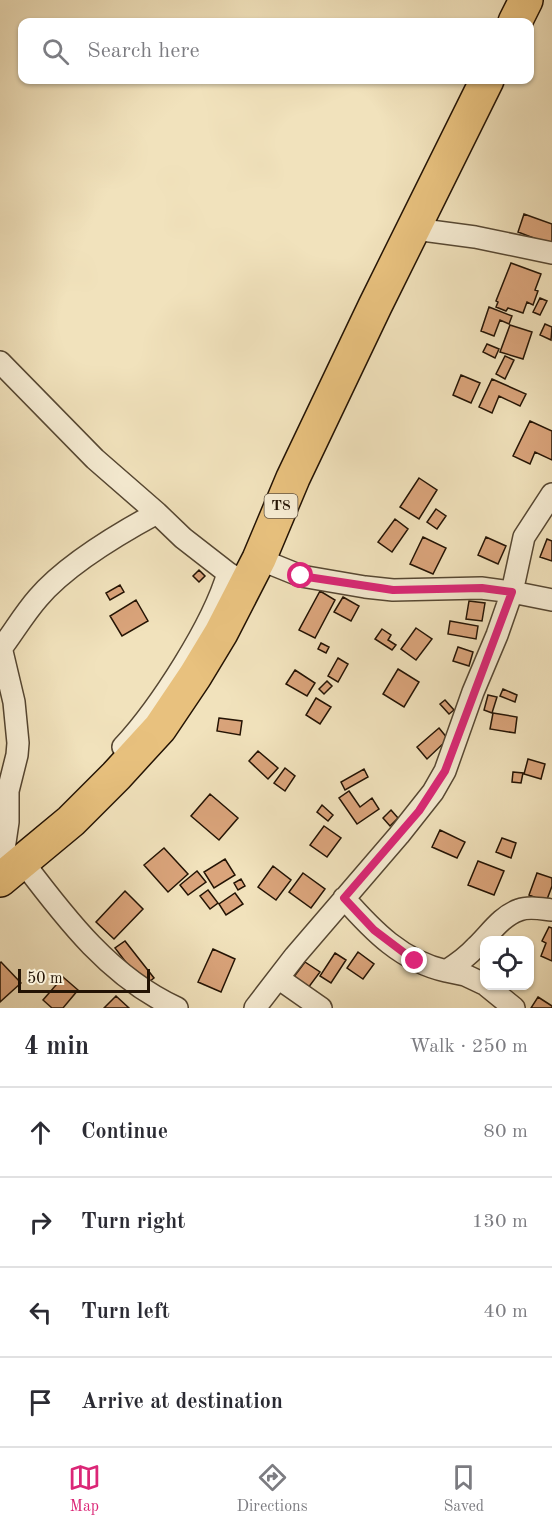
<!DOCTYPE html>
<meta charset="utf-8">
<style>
:root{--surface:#fff;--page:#f2f2f3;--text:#2b2b33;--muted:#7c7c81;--line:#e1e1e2;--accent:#db2777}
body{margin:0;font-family:"Old Standard TT",serif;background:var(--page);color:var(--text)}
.controls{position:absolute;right:18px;bottom:18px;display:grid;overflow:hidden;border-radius:12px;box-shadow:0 2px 4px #0004}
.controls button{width:54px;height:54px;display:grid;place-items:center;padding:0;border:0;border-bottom:2px solid var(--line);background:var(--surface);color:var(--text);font:30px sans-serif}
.scale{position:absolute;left:18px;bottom:15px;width:132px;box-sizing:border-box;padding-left:6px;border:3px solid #231304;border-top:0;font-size:16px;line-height:21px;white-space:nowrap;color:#231304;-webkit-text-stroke:4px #f6ecd3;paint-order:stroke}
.stop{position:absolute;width:18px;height:18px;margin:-14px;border:4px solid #db2777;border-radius:50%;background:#fff}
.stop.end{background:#db2777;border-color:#fff;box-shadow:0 2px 6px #0008}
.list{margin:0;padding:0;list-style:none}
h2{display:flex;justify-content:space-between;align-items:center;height:78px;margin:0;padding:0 24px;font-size:26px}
h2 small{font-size:20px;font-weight:400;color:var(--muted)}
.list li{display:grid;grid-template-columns:39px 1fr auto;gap:18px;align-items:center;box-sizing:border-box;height:90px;padding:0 24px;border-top:2px solid var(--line)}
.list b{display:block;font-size:22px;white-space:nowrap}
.list em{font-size:20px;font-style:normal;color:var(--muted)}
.icon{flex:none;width:33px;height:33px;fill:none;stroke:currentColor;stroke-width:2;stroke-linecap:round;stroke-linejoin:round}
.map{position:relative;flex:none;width:552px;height:1008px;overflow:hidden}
.search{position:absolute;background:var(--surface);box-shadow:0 2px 4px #0004;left:18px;right:18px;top:18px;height:66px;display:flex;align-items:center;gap:15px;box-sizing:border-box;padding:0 21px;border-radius:12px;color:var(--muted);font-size:22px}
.sheet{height:438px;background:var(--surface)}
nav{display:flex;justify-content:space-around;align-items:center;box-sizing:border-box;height:84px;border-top:2px solid var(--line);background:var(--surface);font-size:16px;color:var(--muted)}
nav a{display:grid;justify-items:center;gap:3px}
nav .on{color:var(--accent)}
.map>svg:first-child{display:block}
.building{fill:#daa47b;stroke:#231304;stroke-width:1.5}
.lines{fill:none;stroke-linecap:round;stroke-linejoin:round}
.minor-casing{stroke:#564732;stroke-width:24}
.trunk-casing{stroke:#231304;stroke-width:36}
.minor{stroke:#f6ecd3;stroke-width:21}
.trunk{stroke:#e8c17e;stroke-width:33}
.route{stroke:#db2777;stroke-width:8}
.labels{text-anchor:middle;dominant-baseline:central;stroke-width:4.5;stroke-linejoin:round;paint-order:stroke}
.shield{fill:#f6ecd3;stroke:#625442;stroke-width:1.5}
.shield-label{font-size:15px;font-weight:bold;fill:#231304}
</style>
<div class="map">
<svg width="552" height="1008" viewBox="0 0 552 1008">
<rect width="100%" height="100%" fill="#f1e2bc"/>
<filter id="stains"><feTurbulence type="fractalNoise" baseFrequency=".00333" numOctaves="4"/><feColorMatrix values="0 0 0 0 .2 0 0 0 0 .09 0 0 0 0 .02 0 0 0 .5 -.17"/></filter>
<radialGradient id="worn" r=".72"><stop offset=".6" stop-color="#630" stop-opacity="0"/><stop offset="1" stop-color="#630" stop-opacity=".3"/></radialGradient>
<path class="building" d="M524,214L552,224V245L518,232Z
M511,263L541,274L535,290L538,291L533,305L527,302L523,313L508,308L506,311L496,307L498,302L496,301Z
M540,298L547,301L540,315L533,312Z
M489,307L512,316L509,324L500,320L494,336L481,331Z
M545,324L552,327L551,340L540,335Z
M510,325L532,332L523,359L500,352Z
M487,344L499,349L495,358L483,352Z
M505,356L514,360L505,379L496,374Z
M461,375L480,383L471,403L453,395Z
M492,379L526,394L520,406L499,396L492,413L479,407Z
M530,421L552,431V460L535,452L530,464L513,456Z
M419,478L437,490L419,519L400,507Z
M436,509L446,516L437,529L427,522Z
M395,519L408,529L392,552L378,542Z
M423,537L446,548L433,574L410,564Z
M486,537L506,546L498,564L478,555Z
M547,539L552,541V561L540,557Z
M199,570L205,576L199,582L193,576Z
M120,585L124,592L110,600L106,593Z
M320,591L335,600L315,638L299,630Z
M343,597L359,606L351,621L334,612Z
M136,600L148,621L122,636L110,616Z
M469,601L485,603L482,621L466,619Z
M450,621L478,626L476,639L448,634Z
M416,628L432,639L416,660L401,649Z
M382,629L391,635L388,640L396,645L392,650L375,639Z
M321,643L329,647L326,653L318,649Z
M458,647L473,652L469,666L453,661Z
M338,658L348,664L338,682L328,676Z
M398,669L419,682L404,707L383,694Z
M295,670L315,683L307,696L286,684Z
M327,681L332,686L324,694L319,689Z
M503,689L517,695L515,702L500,696Z
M488,695L497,697L492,713L484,710Z
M316,698L331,707L320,724L306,715Z
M445,700L454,710L449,714L440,704Z
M493,713L517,717L515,733L490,729Z
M219,718L242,721L240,735L217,731Z
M439,728L448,739L427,759L417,747Z
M258,751L278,768L268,779L249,761Z
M528,759L545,764L541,779L524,774Z
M285,768L295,776L285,791L274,783Z
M364,769L368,777L345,790L341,782Z
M513,772L523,773L521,783L512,782Z
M349,791L360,807L372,798L379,809L357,824L339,798Z
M210,794L238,818L219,840L191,816Z
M322,805L333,815L328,821L317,812Z
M391,810L398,818L390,826L383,818Z
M324,826L341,838L327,857L310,845Z
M440,830L465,842L457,858L432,847Z
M502,838L516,843L511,858L496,852Z
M164,848L188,874L168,892L144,865Z
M225,859L235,875L214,888L204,872Z
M478,861L504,871L494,895L468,885Z
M273,866L291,880L276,900L258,887Z
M197,871L206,882L188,895L180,885Z
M303,873L325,889L311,908L289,892Z
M537,873L552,878V886L546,902L529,895Z
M241,879L245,886L238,890L234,883Z
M208,890L218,903L210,909L200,896Z
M125,891L143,909L114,939L96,922Z
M235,893L243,904L226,915L219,904Z
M549,927L552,928V961L541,956L546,943L542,941Z
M125,941L154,978L144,986L115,948Z
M213,949L235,959L221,992L198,982Z
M358,952L374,964L363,979L347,968Z
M335,953L346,960L331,983L320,976Z
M1,962L21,983L0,1002V963Z
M305,962L320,972L308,988L293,978Z
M63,977L78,990L63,1008H52L43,1000Z
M116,996L129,1008H104Z
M538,997L552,1006V1008H531Z"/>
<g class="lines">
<defs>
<path id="minor" d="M415,229L475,237L552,253
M0,362L95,459L157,513L183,538L228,573L238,579
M259,559L301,576L365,587L393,590L481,588L512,592L552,600
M0,643L14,702L18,743L17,755L8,791V822L3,856
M0,650C13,633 24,614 38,598C66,565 120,533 157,513
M123,747C160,707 213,625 228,573
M23,862C66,919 111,978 177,1008
M344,898C373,931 402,961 446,971C457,964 467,957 476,947C489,935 501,916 519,910C529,906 542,909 552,910
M446,971L465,975L484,984
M278,978L321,1008
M487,986L514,1008
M255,1008L295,956L399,835L433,792L445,771L473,692L497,635L512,592L524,537L552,494"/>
<path id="trunk" d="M515,22L526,0
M0,880L71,821L116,776L160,728L195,676L221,633L259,559L293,478L375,306L487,80"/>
</defs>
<use href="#minor" class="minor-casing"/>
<use href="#trunk" class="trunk-casing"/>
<use href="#minor" class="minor"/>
<use href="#trunk" class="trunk"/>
</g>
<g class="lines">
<path class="route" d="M301,576L393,590L482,588L512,592L445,771L419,811L344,898L374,930L415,961"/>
</g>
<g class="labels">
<rect class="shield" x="264.5" y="494" width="33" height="24" rx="4.5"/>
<g class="shield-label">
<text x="281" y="506">T8</text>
</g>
</g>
<rect width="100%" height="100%" filter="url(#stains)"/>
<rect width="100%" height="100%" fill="url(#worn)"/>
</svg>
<div class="controls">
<button><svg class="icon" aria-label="locate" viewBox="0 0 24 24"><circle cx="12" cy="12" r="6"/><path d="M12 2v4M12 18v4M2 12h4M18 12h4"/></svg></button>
</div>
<div class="scale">50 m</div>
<div class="stop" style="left:301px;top:576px"></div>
<div class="stop end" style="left:415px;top:961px"></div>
<div class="search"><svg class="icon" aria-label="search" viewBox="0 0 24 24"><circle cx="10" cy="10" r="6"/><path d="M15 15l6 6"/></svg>Search here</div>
</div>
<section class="sheet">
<h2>4 min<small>Walk · 250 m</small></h2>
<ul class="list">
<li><svg class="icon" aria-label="ahead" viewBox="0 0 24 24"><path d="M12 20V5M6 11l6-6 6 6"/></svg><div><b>Continue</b></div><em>80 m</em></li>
<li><svg class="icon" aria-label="right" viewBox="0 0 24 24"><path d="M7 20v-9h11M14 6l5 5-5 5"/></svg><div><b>Turn right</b></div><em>130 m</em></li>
<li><svg class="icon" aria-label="left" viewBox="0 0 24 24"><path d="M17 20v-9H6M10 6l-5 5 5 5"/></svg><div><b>Turn left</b></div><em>40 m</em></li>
<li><svg class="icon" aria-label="arrive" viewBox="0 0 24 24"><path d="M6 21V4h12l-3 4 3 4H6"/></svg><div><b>Arrive at destination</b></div></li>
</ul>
</section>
<nav>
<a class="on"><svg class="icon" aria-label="map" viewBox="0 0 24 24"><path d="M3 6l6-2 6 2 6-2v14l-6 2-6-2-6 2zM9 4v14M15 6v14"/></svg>Map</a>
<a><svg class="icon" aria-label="directions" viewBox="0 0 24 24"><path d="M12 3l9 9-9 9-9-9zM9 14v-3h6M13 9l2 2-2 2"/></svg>Directions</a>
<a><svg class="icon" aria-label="saved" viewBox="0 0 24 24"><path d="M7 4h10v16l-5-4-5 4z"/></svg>Saved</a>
</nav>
